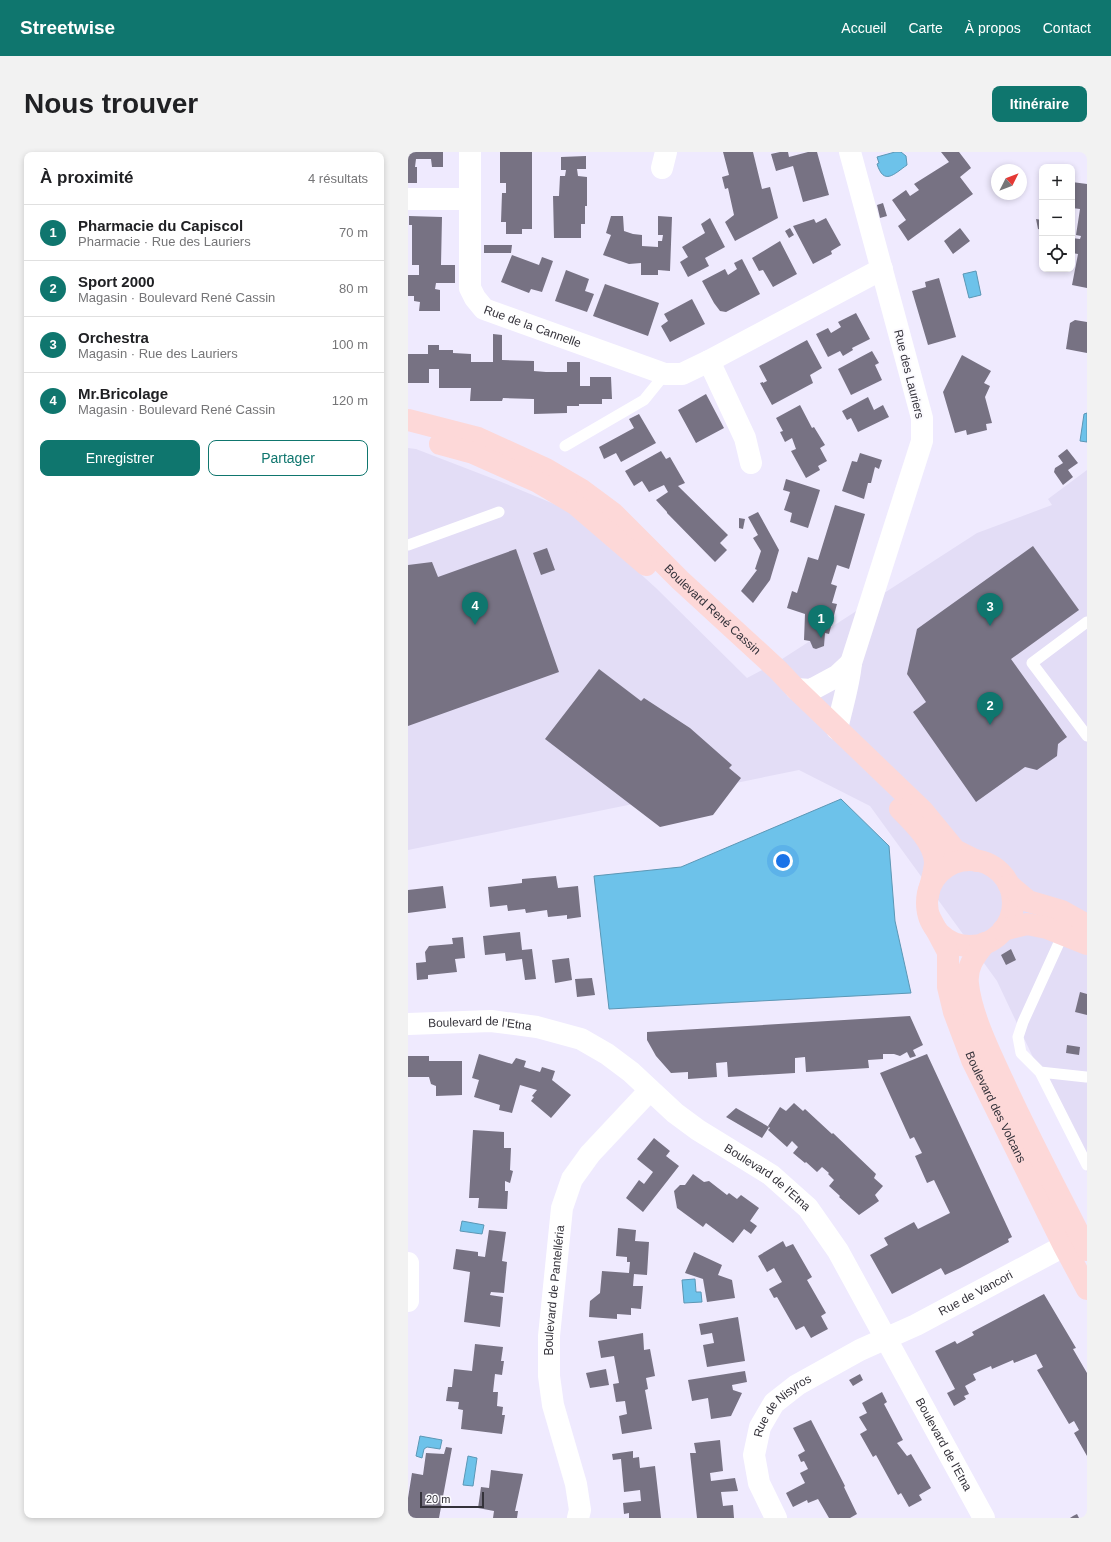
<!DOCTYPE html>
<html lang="fr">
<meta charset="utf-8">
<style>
:root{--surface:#fff;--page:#f2f2f2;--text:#202124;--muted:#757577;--line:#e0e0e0;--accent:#0f766e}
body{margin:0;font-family:Helvetica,sans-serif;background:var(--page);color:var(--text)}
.controls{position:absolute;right:12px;top:12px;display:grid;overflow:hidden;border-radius:8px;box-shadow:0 2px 6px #0003}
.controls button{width:36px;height:36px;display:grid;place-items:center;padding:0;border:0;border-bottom:1px solid var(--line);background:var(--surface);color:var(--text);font:20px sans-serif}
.compass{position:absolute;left:583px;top:12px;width:36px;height:36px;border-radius:50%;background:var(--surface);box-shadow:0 2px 6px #0003;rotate:48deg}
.scale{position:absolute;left:12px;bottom:10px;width:64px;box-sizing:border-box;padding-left:4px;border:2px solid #34323a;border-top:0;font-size:11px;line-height:14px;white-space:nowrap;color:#34323a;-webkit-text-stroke:3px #fbfafe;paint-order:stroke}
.you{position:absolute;left:375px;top:709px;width:14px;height:14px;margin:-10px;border:3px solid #fff;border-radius:50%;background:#1a73e8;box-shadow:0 0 0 6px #1a73e833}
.badge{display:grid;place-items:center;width:26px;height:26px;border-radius:50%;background:var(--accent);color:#fff;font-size:13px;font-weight:700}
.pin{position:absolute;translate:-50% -33px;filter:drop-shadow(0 1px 2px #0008)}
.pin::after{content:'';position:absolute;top:21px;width:14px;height:12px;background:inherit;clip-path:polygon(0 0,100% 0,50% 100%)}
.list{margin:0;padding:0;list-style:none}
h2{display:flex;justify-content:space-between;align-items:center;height:52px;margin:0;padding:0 16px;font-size:17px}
h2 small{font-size:13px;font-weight:400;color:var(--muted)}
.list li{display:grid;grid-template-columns:26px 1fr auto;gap:12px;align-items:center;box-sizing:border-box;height:56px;padding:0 16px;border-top:1px solid var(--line)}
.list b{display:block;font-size:15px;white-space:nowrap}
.list p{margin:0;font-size:13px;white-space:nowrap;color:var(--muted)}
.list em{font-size:13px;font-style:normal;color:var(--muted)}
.actions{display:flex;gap:8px;padding:12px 16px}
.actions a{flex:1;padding:9px 0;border:1px solid var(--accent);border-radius:8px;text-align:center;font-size:14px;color:var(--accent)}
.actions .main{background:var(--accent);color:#fff}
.icon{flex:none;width:22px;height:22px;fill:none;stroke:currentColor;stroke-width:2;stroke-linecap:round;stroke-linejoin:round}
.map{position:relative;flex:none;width:679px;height:1366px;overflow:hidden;border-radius:8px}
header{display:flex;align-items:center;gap:24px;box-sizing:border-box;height:56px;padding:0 20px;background:var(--accent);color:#fff}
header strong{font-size:19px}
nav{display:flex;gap:22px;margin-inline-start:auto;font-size:14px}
.intro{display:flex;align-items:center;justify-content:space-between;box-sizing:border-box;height:96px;padding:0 24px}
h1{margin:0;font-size:28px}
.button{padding:10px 18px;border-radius:8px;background:var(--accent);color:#fff;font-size:14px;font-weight:700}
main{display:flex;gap:24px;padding:0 24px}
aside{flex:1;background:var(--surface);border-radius:8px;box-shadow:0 2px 6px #0003}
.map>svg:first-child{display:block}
.built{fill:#e3ddf6}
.water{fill:#6dc2ea;stroke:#5c97b5}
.building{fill:#777283}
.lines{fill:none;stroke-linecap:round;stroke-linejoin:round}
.lane{stroke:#fff;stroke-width:11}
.street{stroke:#fff;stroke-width:22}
.secondary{stroke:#fdd8d8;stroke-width:22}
.labels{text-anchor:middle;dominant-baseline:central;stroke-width:4;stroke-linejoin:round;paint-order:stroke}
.street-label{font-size:12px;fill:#34323a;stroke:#fbfafe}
</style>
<header>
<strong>Streetwise</strong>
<nav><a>Accueil</a><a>Carte</a><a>À propos</a><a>Contact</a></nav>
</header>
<div class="intro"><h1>Nous trouver</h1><a class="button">Itinéraire</a></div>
<main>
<aside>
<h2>À proximité<small>4 résultats</small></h2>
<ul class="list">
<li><span class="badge">1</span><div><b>Pharmacie du Capiscol</b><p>Pharmacie · Rue des Lauriers</p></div><em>70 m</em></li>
<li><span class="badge">2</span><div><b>Sport 2000</b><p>Magasin · Boulevard René Cassin</p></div><em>80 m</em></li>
<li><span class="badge">3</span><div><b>Orchestra</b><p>Magasin · Rue des Lauriers</p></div><em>100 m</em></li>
<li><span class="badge">4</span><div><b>Mr.Bricolage</b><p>Magasin · Boulevard René Cassin</p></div><em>120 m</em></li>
</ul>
<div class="actions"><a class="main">Enregistrer</a><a>Partager</a></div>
</aside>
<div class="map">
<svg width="679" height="1366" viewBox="0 0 679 1366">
<rect width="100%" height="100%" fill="#efeafe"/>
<path class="built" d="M0,296L8,297L91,329L163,359L248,436L339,526L371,509L569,381L644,353L640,347L679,318V1020L589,829L462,654L391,618L0,698Z"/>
<path class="water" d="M487,0H493L498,4L499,13C486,22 476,34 469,12L471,11L469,5Z
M568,119L573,143L561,146L555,122Z
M679,261V290L672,289L676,262Z
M433,647L481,694L487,769L503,841L201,857L186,724L273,715Z
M54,1069L76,1073L74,1082L52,1079Z
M287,1127L288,1140H293L294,1150L276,1151L274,1128Z
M12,1284L34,1288L32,1297L19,1295L16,1297L14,1306L8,1304Z
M60,1304L69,1306L65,1334L55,1333Z"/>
<path class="building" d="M0,0H35V15H24L23,7H8L7,15H9V31H0Z
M92,0H124V77H114V82H98V70H93L94,41H98V31H92Z
M315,0H345L354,37L362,35L370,66L327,89L317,70L326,63L320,36L317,37L314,25L321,23Z
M372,0H380L381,5L400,0H409L421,43L395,50L385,14L368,19L363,2Z
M533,0H551L561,13L563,16L552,25L565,42L500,89L490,74L498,68L484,48L498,38L502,44L511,38L506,32L541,10Z
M178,4V17H169L170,24L179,25V54H177V72H173V86H146L145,44H151L152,24H157L158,18H153V5Z
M664,30L679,32V136L664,133L670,102L664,101V86L672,87L673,84L668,83L672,57L664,56Z
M475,51L479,64L472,66L469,53Z
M1,64L34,65L33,113H47V131H28L27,137L32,138V159H11L12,150L6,149V144H0V123H11V113H4V73H1Z
M203,64H215L216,79L225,82L234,83V94L250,95V89H254L255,83H250V64L264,65L262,119L250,118V123H233V111L221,112L195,103L203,83L198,81Z
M302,66L317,95L297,106L301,114L280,125L272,110L280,105L274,95L297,81L293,72Z
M418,66L433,93L423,99L424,102L405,112L385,74L406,67L408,71Z
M628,67L634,68V78L630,77Z
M382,76L386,83L381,86L377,79Z
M552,76L562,89L545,102L536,89Z
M372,89L389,122L365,135L355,118L351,119L344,106Z
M76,93H104L103,101H76Z
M104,103L131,113L134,105L145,109L134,140L123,137L121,141L93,130Z
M334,107L352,142L318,160L312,159L306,151L294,129L317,117L320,123L329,117L326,111Z
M158,118L181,127L177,139L186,142L179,160L147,149Z
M531,126L548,185L520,193L504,139L518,135L517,130Z
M197,132L251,151L240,184L185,164Z
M284,147L297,172L262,190L253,174L260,169L256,162Z
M448,161L462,187L444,196L445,198L435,204L432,199L420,205L408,182L420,176L423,181L433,175L430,170Z
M667,168L679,170V201L658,197L662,171Z
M85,182L94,183V208L126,209V219L138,220H159V210H172V234H182V225H203L204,247H194V252H171V254H159V261L126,262V247L95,246L94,249H62L63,236H31V217H21V231H0V202H20V193H31V198H45V201L63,202V210H85Z
M399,188L414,216L402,223L405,231L364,253L352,231L355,230V231L359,229L351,214Z
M464,199L471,211L467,213L474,228L443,243L430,217Z
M554,203L583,219L576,231L582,234L577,245L584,271L578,272L579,278L559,283L558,278L547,281L535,240Z
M298,242L316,276L288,291L270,258Z
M460,245L466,258L475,253L481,265L450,280L443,266L439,268L434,259Z
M392,253L404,276L406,275L417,293L412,296L419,309L410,314L412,318L398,326L383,299L388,297L384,286L377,290L372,280L375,279L368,266Z
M231,262L248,291L213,310L208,301L196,307L191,295L226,276L221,267Z
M659,297L670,311L660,318L665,325L655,333L646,320L647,316L655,311L650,304Z
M253,299L258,307L262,305L277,331L270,334L320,383L312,391L319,398L307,410L259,361V360L248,348L260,340L256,333L241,340L234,329L226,334L217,319Z
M452,301L474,308L471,317L467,315L463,331H460L456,347L434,339L444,309L449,310Z
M378,327L412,338L400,376L382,370L384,361L376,358L382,340L375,338Z
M427,353L457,362L441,417L429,413L423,432L429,434L424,451L429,452L421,482L417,481L416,494L408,497L405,496L402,489L396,488L397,462L379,456L384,439L389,441L400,405L410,408Z
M350,360L371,398L362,428L345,451L333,439L349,418L347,417L353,399L345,386L350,383L340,365Z
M331,366L337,367L335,377L331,376Z
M625,394L671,458L603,507L659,585L650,592L649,604L629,618L617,615L568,650L505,560L518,550L499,522L509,477Z
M139,396L147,418L133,423L125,401Z
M108,397L151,520L0,574V413L24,410L30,425Z
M191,517L233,549L236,546L282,576L324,613L321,616L333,626L305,663L252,675L137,587Z
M148,724L150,736L170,734L173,765L159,767V763L140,765L139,758L118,761L117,757L100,759L99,753L82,755L80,735L114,731V727Z
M35,734L38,756L0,761V738Z
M112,780L114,798L124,797L128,827L117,828L114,807L98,809L97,801L77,803L75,784Z
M55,785L57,806L47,807L49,820L20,823V827L9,828L8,811L18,810L17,800L21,794L45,792L44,786Z
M603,797L608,808L598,813L593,803Z
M161,806L164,828L147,831L144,808Z
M184,826L187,843L169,845L167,827Z
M672,840L679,842V863L667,860Z
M502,864L515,893L505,898L508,904L502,906L499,900L492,904L486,902H475V907L460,908L461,916L398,920L397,905L387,906V921L320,925L319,910L308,911L309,925L280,927V920L263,921L248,904L239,888V880Z
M659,893L672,895L671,903L658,901Z
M71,902L104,912L108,906L118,909L116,915L132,920L134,915L147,919L144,928L163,943L143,966L123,949L126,945L124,944L129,938L112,933L104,961L91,958L92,953L66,945L71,928L64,926Z
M519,902L604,1085L600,1087L601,1090L552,1116L537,1123L533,1116L484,1142L462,1103L480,1093L476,1086L506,1070L510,1077L542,1061L526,1028L519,1031L507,1004L514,1001L506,985L502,987L472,921Z
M0,904H21V909H54V943L28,944V934L23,932L21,925H0Z
M386,951L395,959L397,957L424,982L425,981L468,1022L466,1026L475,1034L467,1043L471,1049L451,1063L431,1045L432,1044L421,1034L426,1028L420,1022L421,1021L414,1015L409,1020L398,1010L397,1011L385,1001L390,995L384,989L379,995L360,978L362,976L360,974L372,955L378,959Z
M328,956L361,975L354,986L318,965Z
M65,978L96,980V996H103L102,1018L105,1019L102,1031L97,1029V1039H100L99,1057L70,1056L71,1046H61Z
M246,986L262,999L258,1004L271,1014L235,1060L218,1046L231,1028L236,1032L245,1020L229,1007Z
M285,1022L296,1030L301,1029L319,1043L321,1041L329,1047L333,1043L351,1056L342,1069L349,1074L343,1082L336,1077L325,1091L298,1071L295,1075L269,1056L266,1039L272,1033H277Z
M210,1076L228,1078L227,1089L241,1090L239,1123L226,1122L225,1134H235L233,1157L223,1156V1163L209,1162V1167L181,1165L182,1149L192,1141L194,1119L221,1121L222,1110H219V1105L208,1104Z
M81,1078L98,1080L94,1109L99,1110L96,1141L83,1140L82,1143L95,1145L92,1175L56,1170L62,1120L45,1117L48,1097L70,1100V1104L77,1105Z
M375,1089L378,1095L385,1092L404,1125L399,1128L418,1161L413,1164L420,1177L403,1186L396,1174L388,1178L369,1145L366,1146L361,1137L374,1130L366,1116L359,1120L350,1104Z
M286,1100L314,1113L310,1123L324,1128L327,1146L299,1150L295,1127L277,1121Z
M636,1142L668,1196L665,1197L679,1221V1304L666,1281L671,1278L666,1269L661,1272L629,1218L635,1215L628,1202L606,1211L605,1208L584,1217L583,1214L565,1222L568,1228L557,1234L561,1242L556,1244L558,1247L546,1254L539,1241L547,1237L527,1199L547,1189L549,1192L566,1183L564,1180Z
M330,1165L337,1209L299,1215L295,1193L306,1191L304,1181L293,1183L291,1172Z
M235,1181L236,1198L242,1197L247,1224L238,1226L240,1237L237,1238L244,1277L214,1282L211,1264L219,1262L217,1249L208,1250L205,1232L211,1231L206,1204L193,1206L190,1189Z
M67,1192L95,1195L93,1209H96L94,1223L87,1222L85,1240H90L89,1254L95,1255L94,1263H97L94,1282L53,1277L55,1258L50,1257L51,1250L38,1249L40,1235H44L46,1217L64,1219Z
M198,1217L201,1233L182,1236L178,1221Z
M337,1219L339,1230L324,1233L325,1238L334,1241L323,1264L303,1267L300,1246L284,1249L280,1228Z
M452,1222L455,1228L445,1234L441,1228Z
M474,1240L479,1250L476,1252L495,1288L489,1291L499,1304L503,1302L523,1336L511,1343L514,1348L501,1355L493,1341L490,1343L468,1303L465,1305L452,1282L459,1278L451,1265L459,1261L454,1251Z
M403,1268L437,1334L436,1335L449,1362L442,1366H421L410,1347L400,1351L399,1348L385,1355L378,1341L397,1331L392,1321L400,1317L396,1309L393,1310L390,1303L397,1299L385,1276Z
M312,1288L315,1319L302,1321L303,1329L327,1326L330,1339L313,1340L315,1354L325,1353L326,1366H289L282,1301H288L286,1291Z
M38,1295L44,1296L31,1366H0V1346L4,1321L15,1323L18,1301L36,1302Z
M225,1299V1306L231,1305L232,1316L247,1314L253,1366H221V1361L216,1362L215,1351L233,1349L232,1338L216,1340L213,1307L205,1308L204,1302Z
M83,1318L115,1322L107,1359H110L109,1366H85L86,1359L70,1356L73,1335L81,1336Z
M669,1362L671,1366H662L665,1364Z"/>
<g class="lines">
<path class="lane" d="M157,294L236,248L257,222
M0,393L91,360
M679,470L624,511L679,584
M655,782L615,870L610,885L613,901L632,920L679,1013
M632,920L678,925"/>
<g class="street">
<path id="s1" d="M62,0V136L67,146L76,157L257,222H274L301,209L474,117"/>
<path d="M254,16L258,0"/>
<path d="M0,47H61"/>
<path d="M301,209L337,286L343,311"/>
<path d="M388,537L403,538L429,524L443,511"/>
<path d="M429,577C434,554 441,533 443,511L514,289V266L442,0"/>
<path id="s2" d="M0,872L83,869L129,875L173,887L199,902L223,920L267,961L290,978L363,1023L400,1056L430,1099L576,1366"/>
<path d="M0,1111V1149"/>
<path id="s3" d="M170,1366L172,1358L168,1332L145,1253L141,1224V1184L154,1056L164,1027L182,1002L242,938"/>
<path id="s4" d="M368,1366L351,1331L346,1303L352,1275L366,1251L389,1233L452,1198L508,1173L656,1094"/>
</g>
<g class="secondary">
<path id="s5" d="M0,268L70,286L138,317L174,338L205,361L272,428L370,518L388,537L515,659L547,698L569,709"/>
<path d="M32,292L65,301L130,330L167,352L238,413"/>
<path d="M492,657C505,670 526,690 527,710C527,719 522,734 520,743"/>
<circle cx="562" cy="751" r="43"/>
<path d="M601,733L620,749L654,759L679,773"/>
<path id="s6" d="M522,766L540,800V835L546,860L564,908L656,1094L679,1137"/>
<path d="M595,778L619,772L639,776L679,792"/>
<path d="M577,791C567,804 558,814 560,832C563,862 582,901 595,929C621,986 651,1042 679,1098"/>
</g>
</g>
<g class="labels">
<g class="street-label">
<text stroke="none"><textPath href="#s1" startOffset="213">Rue de la Cannelle</textPath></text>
<text transform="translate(501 222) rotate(76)">Rue des Lauriers</text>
<text stroke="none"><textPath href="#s5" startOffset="366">Boulevard René Cassin</textPath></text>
<text stroke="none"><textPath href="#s2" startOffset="72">Boulevard de l'Etna</textPath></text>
<text stroke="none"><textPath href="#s6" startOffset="203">Boulevard des Volcans</textPath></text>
<text stroke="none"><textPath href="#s2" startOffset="408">Boulevard de l'Etna</textPath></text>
<text stroke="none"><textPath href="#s3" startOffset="232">Boulevard de Pantelléria</textPath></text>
<text stroke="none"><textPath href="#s4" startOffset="354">Rue de Vancori</textPath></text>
<text stroke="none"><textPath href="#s4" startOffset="127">Rue de Nisyros</textPath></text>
<text stroke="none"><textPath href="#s2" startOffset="732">Boulevard de l'Etna</textPath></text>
</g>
</g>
</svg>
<div class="controls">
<button>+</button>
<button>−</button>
<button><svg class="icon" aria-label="locate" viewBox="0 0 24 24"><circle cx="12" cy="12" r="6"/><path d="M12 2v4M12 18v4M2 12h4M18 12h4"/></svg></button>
</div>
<svg class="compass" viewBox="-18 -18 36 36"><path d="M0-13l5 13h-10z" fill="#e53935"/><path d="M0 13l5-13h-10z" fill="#757577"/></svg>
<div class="scale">20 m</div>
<div class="you"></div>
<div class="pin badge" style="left:413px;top:486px">1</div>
<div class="pin badge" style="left:582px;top:573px">2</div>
<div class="pin badge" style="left:582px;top:474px">3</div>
<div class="pin badge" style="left:67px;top:473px">4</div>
</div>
</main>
